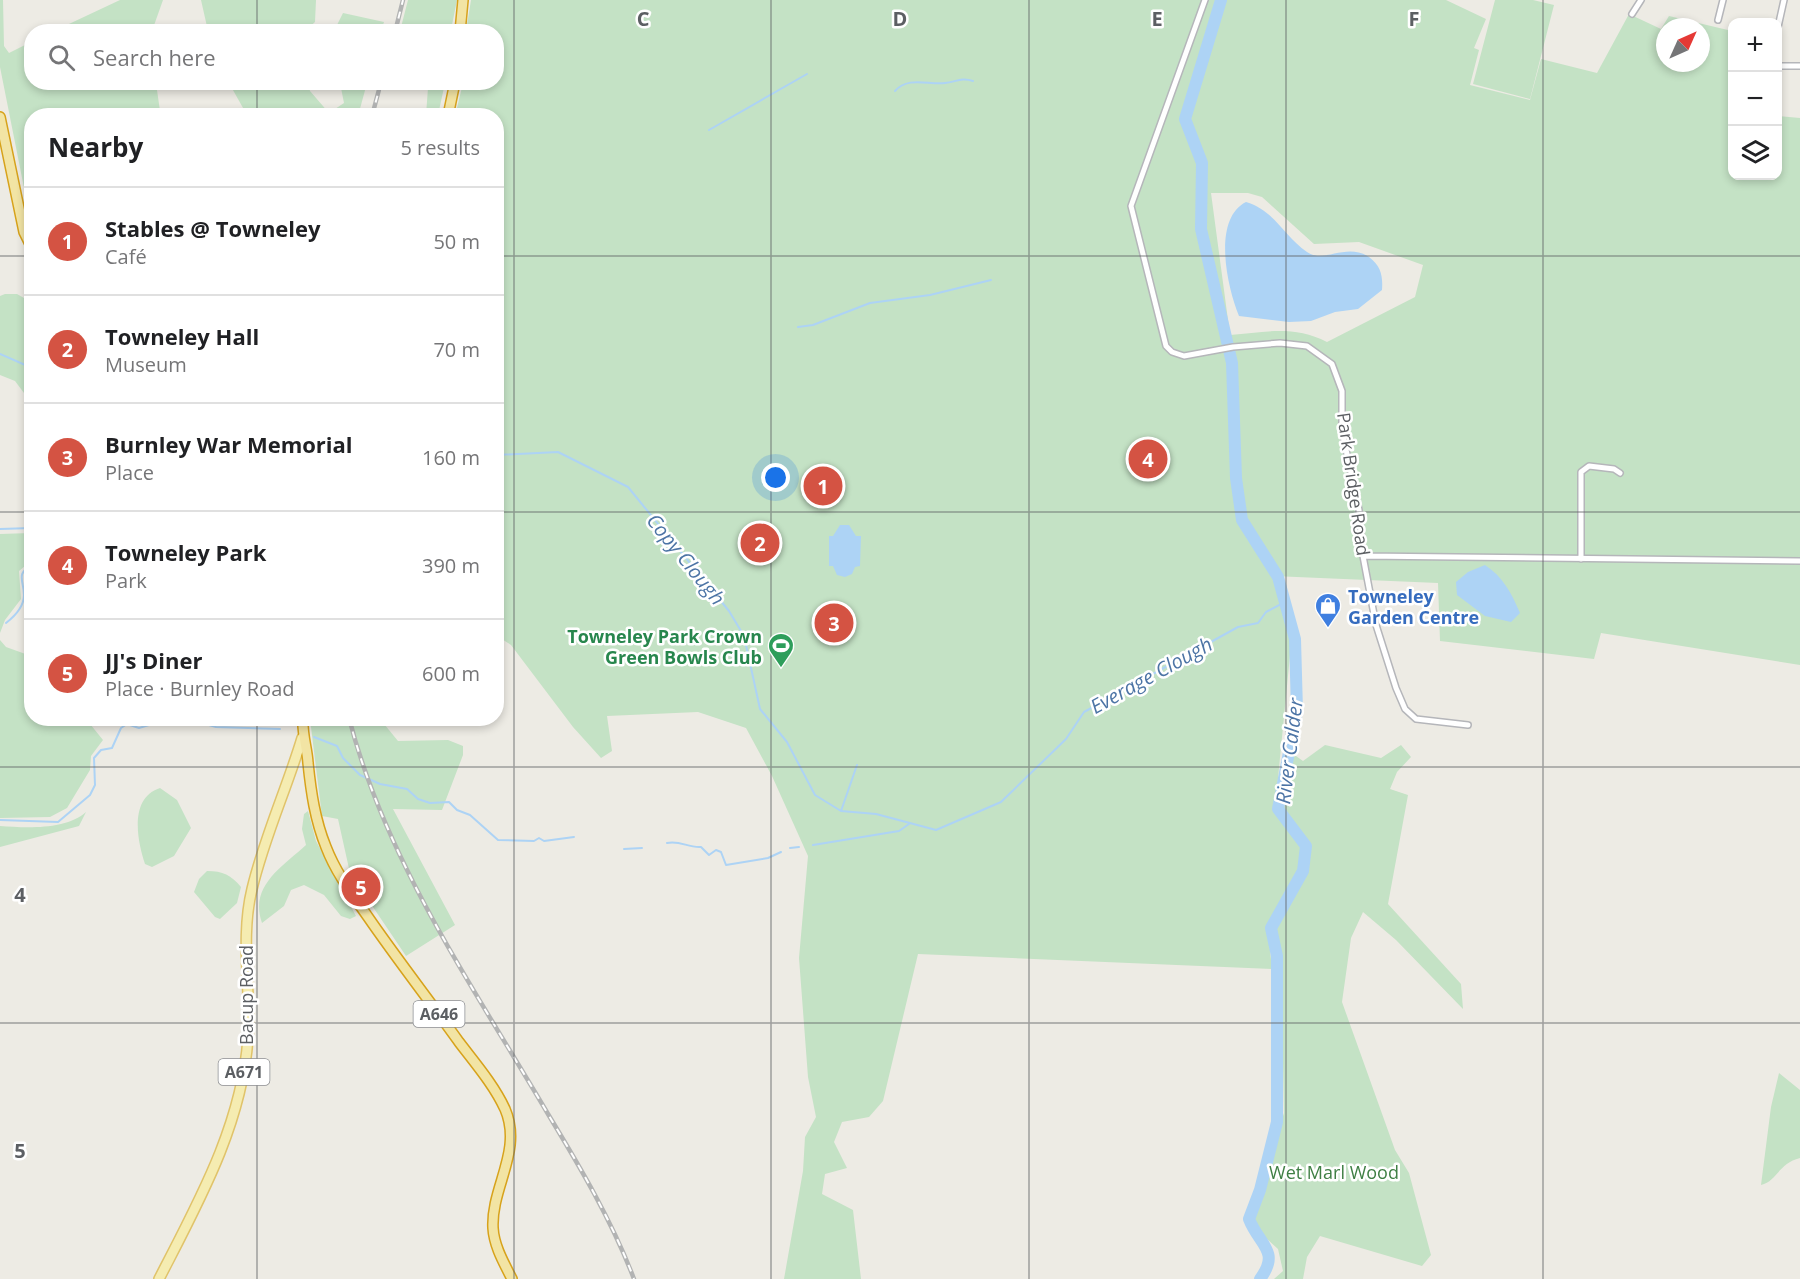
<!DOCTYPE html>
<meta charset="utf-8">
<style>
:root{--surface:#fff;--page:#f2f2f2;--text:#202124;--muted:#757577;--line:#e0e0e0;--accent:#d45343}
body{margin:0;font-family:"Open Sans",sans-serif;background:var(--page);color:var(--text)}
.controls{position:absolute;right:18px;top:18px;display:grid;overflow:hidden;border-radius:12px;box-shadow:0 3px 9px #0003}
.controls button{width:54px;height:54px;display:grid;place-items:center;padding:0;border:0;border-bottom:2px solid var(--line);background:var(--surface);color:var(--text);font:30px sans-serif}
.compass{position:absolute;left:1656px;top:18px;width:54px;height:54px;border-radius:50%;background:var(--surface);box-shadow:0 3px 9px #0003;rotate:45deg}
.you{position:absolute;left:776px;top:478px;width:21px;height:21px;margin:-15px;border:4px solid #fff;border-radius:50%;background:#1a73e8;box-shadow:0 0 0 9px #1a73e833}
.badge{display:grid;place-items:center;width:39px;height:39px;border-radius:50%;background:var(--accent);color:#fff;font-size:20px;font-weight:700}
.pin{position:absolute;translate:-50% -50%;border:3px solid #fff;box-shadow:0 2px 6px #0006}
.list{margin:0;padding:0;list-style:none}
h2{display:flex;justify-content:space-between;align-items:center;height:78px;margin:0;padding:0 24px;font-size:26px}
h2 small{font-size:20px;font-weight:400;color:var(--muted)}
.list li{display:grid;grid-template-columns:39px 1fr auto;gap:18px;align-items:center;box-sizing:border-box;height:108px;padding:0 24px;border-top:2px solid var(--line)}
.list b{display:block;font-size:22px;white-space:nowrap}
.list p{margin:0;font-size:20px;white-space:nowrap;color:var(--muted)}
.list em{font-size:20px;font-style:normal;color:var(--muted)}
.icon{flex:none;width:33px;height:33px;fill:none;stroke:currentColor;stroke-width:2;stroke-linecap:round;stroke-linejoin:round}
.map{position:relative;flex:none;width:1800px;height:1279px;overflow:hidden}
.search{position:absolute;background:var(--surface);box-shadow:0 3px 9px #0003;left:24px;top:24px;width:480px;height:66px;display:flex;align-items:center;gap:15px;box-sizing:border-box;padding:0 21px;border-radius:24px;color:var(--muted);font-size:22px}
.panel{position:absolute;background:var(--surface);box-shadow:0 3px 9px #0003;left:24px;top:108px;width:480px;height:618px;border-radius:24px}
.map>svg:first-child{display:block}
.green{fill:#c4e2c5;fill-rule:evenodd}
.water{fill:#add3f5}
.lines{fill:none;stroke-linecap:round;stroke-linejoin:round}
.stream{stroke:#add3f5;stroke-width:2}
.river{stroke:#add3f5;stroke-width:12}
.minor-casing{stroke:#b5b6ba;stroke-width:8}
.primary-casing{stroke:#e0c36a;stroke-width:12}
.trunk-casing{stroke:#d7a21b;stroke-width:12}
.minor{stroke:#fff;stroke-width:5}
.primary{stroke:#f5ecb1;stroke-width:9}
.trunk{stroke:#f2e4a4;stroke-width:9}
.rail-casing{stroke:#b2b3b3;stroke-width:4.5}
.rail{stroke:#fff;stroke-width:2;stroke-dasharray:7;stroke-linecap:butt}
.grid{fill:none;stroke:#5c5f63;stroke-width:1.5;stroke-opacity:0.55}
.labels{text-anchor:middle;dominant-baseline:central;stroke-width:5;stroke-linejoin:round;paint-order:stroke}
.shield{fill:#fff;stroke:#8d8f92;stroke-width:1.5}
.shield-label{font-size:16px;font-weight:bold;fill:#5c5f63}
.street-label{font-size:18px;fill:#5c5f63;stroke:#fff}
.shop-label{font-size:18px;font-weight:bold;fill:#366cbe;stroke:#fff;text-anchor:start}
.leisure-label{font-size:18px;font-weight:bold;fill:#27864d;stroke:#fff;text-anchor:end}
.park-label{font-size:18px;fill:#3f7f44;stroke:#fff}
.water-label{font-size:20px;font-style:italic;fill:#4c74a5;stroke:#fff}
.grid-label{font-size:20px;text-anchor:middle;font-weight:bold;fill:#5c5f63;stroke:#fff;stroke-width:5;stroke-linejoin:round;paint-order:stroke}
</style>
<div class="map">
<svg width="1800" height="1279" viewBox="0 0 1800 1279">
<rect width="100%" height="100%" fill="#edebe4"/>
<path class="green" d="M0,0H3L4,46L9,53L31,42L32,82L156,83L160,111L158,115L32,116L31,223L0,67Z
M120,0H163L152,31H54Z
M201,0H316L315,22L305,31H208Z
M408,0H457L452,25L446,31H400Z
M471,0H1446L1486,19L1474,48L1479,50L1470,85L1530,100L1541,59L1597,73L1629,14L1661,29L1669,16L1732,31V176H1778V116L1800,118V665L1601,633L1594,659L1440,641L1438,583L1273,576L1291,645L1275,809L1303,846L1300,870L1268,930L1272,969L918,954L883,1101L869,1117L842,1122L834,1142L847,1168L825,1174L822,1194L853,1210L861,1279H784L803,1171L805,1137L816,1117L808,1077L799,958L808,856L772,776L746,728L698,712L607,716L612,751L601,758L573,727L511,645L497,636L496,116H455L463,83L496,82V32L466,31ZM1665,27H1701V63H1665ZM1211,193H1248L1262,197L1314,244L1359,242L1423,265L1415,297L1327,342C1294,325 1265,332 1230,335Z
M1495,0H1533L1554,5L1530,99L1473,84Z
M343,13L384,22L381,31H334Z
M229,83H308L310,91L329,113L344,103L340,83H367L358,116L247,115Z
M420,83H445L438,115H426L428,88Z
M5,294H17L31,302V398L27,397L15,381L0,375V296Z
M31,533V561L19,571L21,599L5,620L0,633V534Z
M0,640L6,647L31,656L32,718L86,719L103,740L91,756L90,770L67,808L50,817L0,818Z
M310,719H380L398,741L448,740L463,746V755L442,810L393,809L455,925L406,956L350,873L338,819L322,816Z
M1325,745L1381,758L1401,745L1411,757L1397,772L1390,789L1408,795L1388,904L1461,984L1463,1009L1396,940L1363,912L1351,938L1342,1002L1395,1150L1409,1173L1431,1255L1422,1266L1320,1236L1307,1257L1303,1279H1274L1283,1271L1278,1249L1255,1228L1252,1211L1284,1113L1281,964L1274,929L1307,872L1309,845L1282,807L1289,751L1303,761Z
M160,788L177,800L191,828L174,856L152,867L145,864C137,840 129,798 160,788Z
M308,811L316,841L356,916L350,919L341,916L324,895L304,885L291,890L284,906L262,923C249,886 282,867 306,845L302,829L304,814Z
M86,812L79,826L0,847V826C27,828 66,830 86,812Z
M207,871C223,871 231,875 241,887L237,903L220,919L215,917L194,892L199,879Z
M1779,1073L1800,1090V1158C1779,1163 1777,1181 1761,1185L1771,1107Z"/>
<path class="water" d="M1246,202C1274,210 1284,236 1307,252C1324,264 1346,242 1369,257C1381,266 1383,276 1382,290L1358,309L1335,312L1311,321L1289,322L1239,316C1227,287 1212,219 1246,202Z
M840,525H849L856,536H861L860,566L855,567L852,574L845,577L837,575L833,566H829V536H833Z
M1485,565C1503,577 1511,592 1520,613L1511,622L1485,616L1457,595L1456,582L1468,572Z"/>
<g class="lines">
<path class="stream" d="M895,91C908,76 928,85 945,83C956,82 961,77 973,81
M709,130L807,74
M798,327L813,325L870,303L930,295L991,280
M0,354L32,368
M496,455L558,452L628,487L729,611L744,636L760,709L787,742L815,795L841,811
M0,529L32,528
M6,623C15,616 24,607 24,595C24,581 15,573 32,566
M184,718L216,727L280,729
M314,737L337,746L343,758L360,775L380,784L407,789L418,799L430,803L449,802L457,810L470,815L498,840L534,841L539,838L544,841L574,837
M857,765L841,811L876,814L936,830L1001,802L1066,739L1084,712L1238,627L1258,623L1266,612L1285,602
M0,820L58,822L90,795L95,785L94,758L101,750L112,748L121,728L127,724L139,728L172,718
M667,843C680,840 688,848 701,847L709,855L716,850L721,852L726,865L768,858L781,852
M813,845L899,831L909,824
M790,848L799,847
M624,849L642,848"/>
<path class="river" d="M1221,0L1185,119L1202,163L1201,229L1232,363L1236,478L1242,520L1278,577L1295,639L1297,711L1278,809L1306,846L1303,871L1271,928L1277,956V1122L1260,1190L1249,1219C1259,1245 1281,1251 1260,1279"/>
<defs>
<path id="minor" d="M1205,0L1131,206L1166,346L1172,352L1184,356L1233,347L1280,343L1307,346L1332,364L1342,391V431L1359,510L1363,556L1376,625L1396,688L1405,709L1416,719L1468,725
M1632,14L1641,0
M1718,20L1723,0
M1778,27L1784,0
M1778,66H1800
M418,116L419,113
M1363,556L1800,561
M1581,559V472L1589,466L1614,469L1620,473"/>
<path id="primary" d="M159,1279C198,1203 242,1125 248,1038C251,988 240,938 252,889C264,838 287,788 302,738"/>
<path id="trunk" d="M460,32L463,0
M448,116L455,82
M0,117L24,232L32,248
M303,718C302,735 307,747 308,763C311,792 315,820 326,847C336,873 352,894 368,917C397,959 429,1000 459,1042C475,1063 494,1085 505,1109C523,1151 491,1187 493,1228C494,1246 504,1263 512,1279"/>
</defs>
<use href="#minor" class="minor-casing"/>
<use href="#primary" class="primary-casing"/>
<use href="#trunk" class="trunk-casing"/>
<use href="#minor" class="minor"/>
<use href="#primary" class="primary"/>
<use href="#trunk" class="trunk"/>
<defs>
<path id="rail" d="M395,32L403,0
M372,116L381,82
M349,718C386,862 474,988 548,1114C580,1167 612,1221 634,1279"/>
</defs>
<use href="#rail" class="rail-casing"/>
<use href="#rail" class="rail"/>
</g>
<path class="grid" d="M257,0V32M514,0V1279M771,0V1279M1029,0V1279M1286,0V1279M1543,0V1279M257,82V116M0,256H32M496,256H1800M0,512H32M496,512H1800M257,718V1279M0,767H1800M0,1023H1800"/>
<defs>
<symbol id="shop-pin" viewBox="-11 -11 22 30"><path d="M0 17L-7.5 6A9.5 9.5 0 1 1 7.5 6Z" fill="#3f7fe0" stroke="#fff"/><path d="M-5-2.5h2.3a2.7 3.5 0 0 1 5.4 0H5L5.5 6h-11ZM-1.5-2.5h3a1.5 2.3 0 0 0-3 0Z" fill="#fff"/></symbol>
<symbol id="stadium-pin" viewBox="-11 -11 22 30"><path d="M0 17L-7.5 6A9.5 9.5 0 1 1 7.5 6Z" fill="#2e9e5b" stroke="#fff"/><path d="M0-5a6.5 5 0 1 0 0 10a6.5 5 0 1 0 0-10ZM-3.5-1.8h7v3.6h-7Z" fill="#fff"/></symbol>
</defs>
<g fill-rule="evenodd">
<use href="#shop-pin" x="1313" y="591" width="30" height="40"/>
<use href="#stadium-pin" x="766" y="631" width="30" height="40"/>
</g>
<g class="labels">
<g class="shield">
<rect x="413.5" y="1001" width="51" height="26" rx="4.5"/>
<rect x="218.5" y="1059" width="51" height="26" rx="4.5"/>
</g>
<g class="shield-label">
<text x="439" y="1014">A646</text>
<text x="244" y="1072">A671</text>
</g>
<g class="street-label">
<text transform="translate(1354 484) rotate(82)">Park Bridge Road</text>
<text transform="translate(246 995) rotate(-90)">Bacup Road</text>
</g>
<g class="shop-label">
<text x="1348" y="596">Towneley<tspan x="1348" dy="21">Garden Centre</tspan></text>
</g>
<g class="leisure-label">
<text x="762" y="636">Towneley Park Crown<tspan x="762" dy="21">Green Bowls Club</tspan></text>
</g>
<g class="park-label">
<text x="1334" y="1172">Wet Marl Wood</text>
</g>
<g class="water-label">
<text transform="translate(686 559) rotate(51)">Copy Clough</text>
<text transform="translate(1151 675) rotate(-29)">Everage Clough</text>
<text transform="translate(1289 751) rotate(-83)">River Calder</text>
</g>
</g>
<g class="grid-label">
<text x="643" y="26">C</text>
<text x="900" y="26">D</text>
<text x="1157" y="26">E</text>
<text x="1414" y="26">F</text>
<text x="20" y="902">4</text>
<text x="20" y="1158">5</text>
</g>
</svg>
<div class="controls">
<button>+</button>
<button>−</button>
<button><svg class="icon" aria-label="layers" viewBox="0 0 24 24"><path d="M12 4l9 5-9 5-9-5zM3 14l9 5 9-5"/></svg></button>
</div>
<svg class="compass" viewBox="-18 -18 36 36"><path d="M0-13l5 13h-10z" fill="#e53935"/><path d="M0 13l5-13h-10z" fill="#757577"/></svg>
<div class="you"></div>
<div class="pin badge" style="left:823px;top:486px">1</div>
<div class="pin badge" style="left:760px;top:543px">2</div>
<div class="pin badge" style="left:834px;top:623px">3</div>
<div class="pin badge" style="left:1148px;top:459px">4</div>
<div class="pin badge" style="left:361px;top:887px">5</div>
<div class="search"><svg class="icon" aria-label="search" viewBox="0 0 24 24"><circle cx="10" cy="10" r="6"/><path d="M15 15l6 6"/></svg>Search here</div>
<section class="panel">
<h2>Nearby<small>5 results</small></h2>
<ul class="list">
<li><span class="badge">1</span><div><b>Stables @ Towneley</b><p>Café</p></div><em>50 m</em></li>
<li><span class="badge">2</span><div><b>Towneley Hall</b><p>Museum</p></div><em>70 m</em></li>
<li><span class="badge">3</span><div><b>Burnley War Memorial</b><p>Place</p></div><em>160 m</em></li>
<li><span class="badge">4</span><div><b>Towneley Park</b><p>Park</p></div><em>390 m</em></li>
<li><span class="badge">5</span><div><b>JJ's Diner</b><p>Place · Burnley Road</p></div><em>600 m</em></li>
</ul>
</section>
</div>
